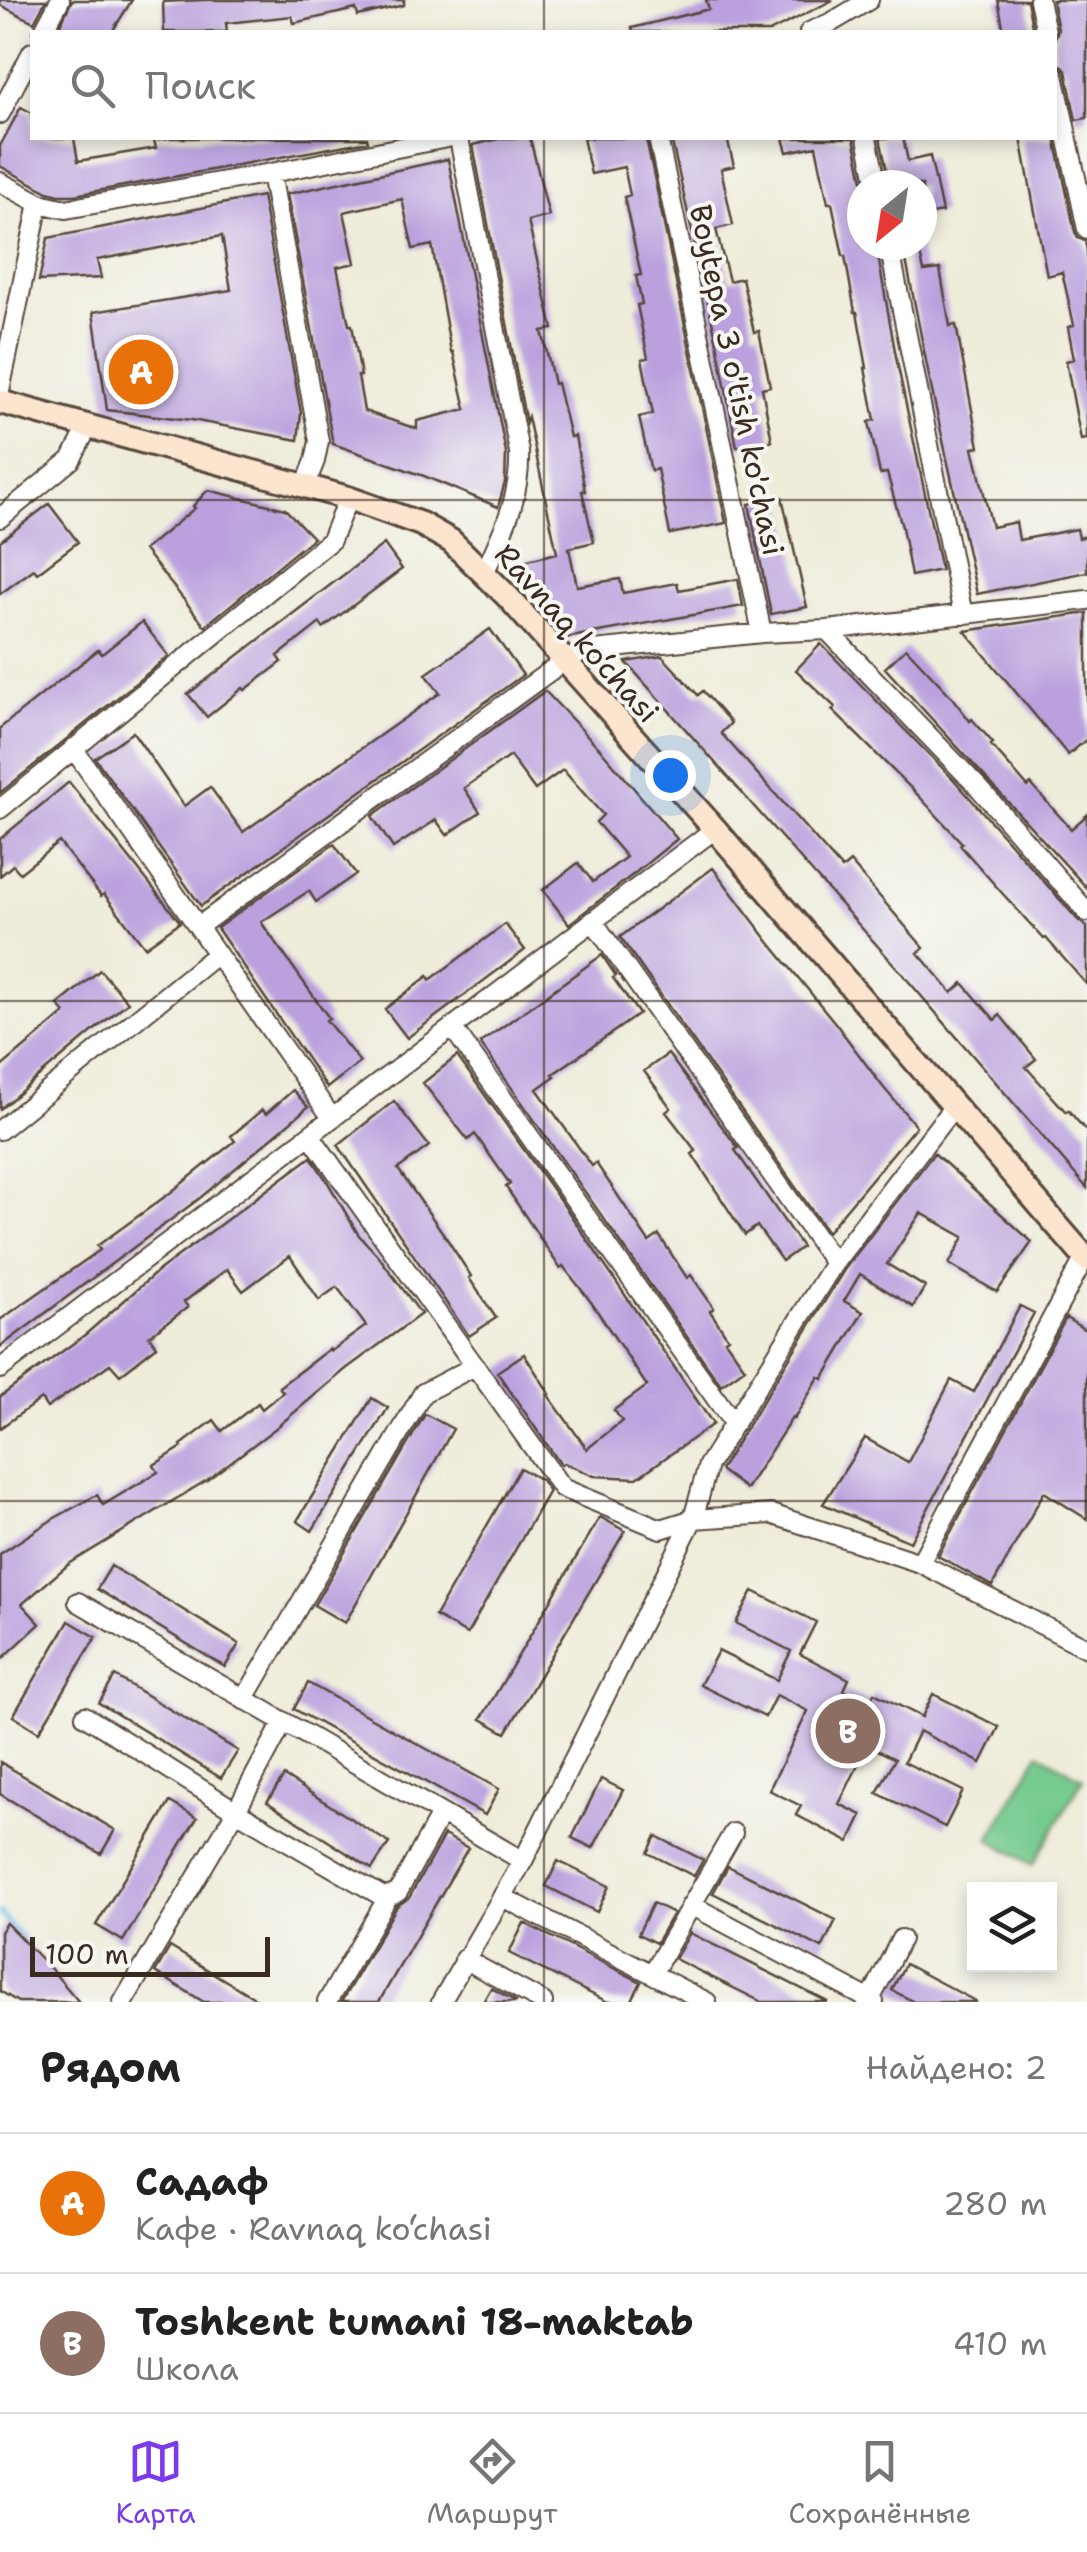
<!DOCTYPE html>
<html lang="ru">
<meta charset="utf-8">
<style>
:root{--surface:#fff;--page:#f2f2f2;--text:#222;--muted:#767676;--line:#e0e0e0;--accent:#7c3aed}
body{margin:0;font-family:"Shantell Sans",sans-serif;background:var(--page);color:var(--text)}
.controls{position:absolute;right:30px;bottom:30px;display:grid;overflow:hidden;border-radius:0px;box-shadow:0 5px 15px #0003}
.controls button{width:90px;height:90px;display:grid;place-items:center;padding:0;border:0;border-bottom:2px solid var(--line);background:var(--surface);color:var(--text);font:50px sans-serif}
.compass{position:absolute;left:847px;top:170px;width:90px;height:90px;border-radius:50%;background:var(--surface);box-shadow:0 5px 15px #0003;rotate:210deg}
.scale{position:absolute;left:30px;bottom:25px;width:240px;box-sizing:border-box;padding-left:10px;border:5px solid #3b2a1e;border-top:0;font-size:28px;line-height:35px;white-space:nowrap;color:#3b2a1e;-webkit-text-stroke:8px #f6f6f2;paint-order:stroke}
.you{position:absolute;left:670px;top:775px;width:35px;height:35px;margin:-25px;border:8px solid #fff;border-radius:50%;background:#1a73e8;box-shadow:0 0 0 15px #1a73e833}
.badge{display:grid;place-items:center;width:65px;height:65px;border-radius:50%;background:var(--accent);color:#fff;font-size:32px;font-weight:700}
.pin{position:absolute;translate:-50% -50%;border:5px solid #fff;box-shadow:0 2px 10px #0006}
.list{margin:0;padding:0;list-style:none}
h2{display:flex;justify-content:space-between;align-items:center;height:130px;margin:0;padding:0 40px;font-size:42px}
h2 small{font-size:32px;font-weight:400;color:var(--muted)}
.list li{display:grid;grid-template-columns:65px 1fr auto;gap:30px;align-items:center;box-sizing:border-box;height:140px;padding:0 40px;border-top:2px solid var(--line)}
.list b{display:block;font-size:38px;white-space:nowrap}
.list p{margin:0;font-size:32px;white-space:nowrap;color:var(--muted)}
.list em{font-size:32px;font-style:normal;color:var(--muted)}
.icon{flex:none;width:55px;height:55px;fill:none;stroke:currentColor;stroke-width:2;stroke-linecap:round;stroke-linejoin:round}
.map{position:relative;flex:none;width:1087px;height:2002px;overflow:hidden}
.search{position:absolute;background:var(--surface);box-shadow:0 5px 15px #0003;left:30px;right:30px;top:30px;height:110px;display:flex;align-items:center;gap:25px;box-sizing:border-box;padding:0 35px;border-radius:0px;color:var(--muted);font-size:38px}
.sheet{height:410px;background:var(--surface)}
nav{display:flex;justify-content:space-around;align-items:center;box-sizing:border-box;height:140px;border-top:2px solid var(--line);background:var(--surface);font-size:28px;color:var(--muted)}
nav a{display:grid;justify-items:center;gap:5px}
nav .on{color:var(--accent)}
.map>svg:first-child{display:block}
.green{fill:#75ca8f;stroke:#587a56;stroke-width:2.5}
.lines{fill:none;stroke-linecap:round;stroke-linejoin:round}
.stream{stroke:#71c3ed;stroke-width:5}
.building{fill:#baa1de;fill-rule:evenodd}
.street-casing{stroke:#56473a;stroke-width:22}
.secondary-casing{stroke:#56473a;stroke-width:28}
.street{stroke:#fff;stroke-width:18}
.secondary{stroke:#fce5cf;stroke-width:22}
.grid{fill:none;stroke:#3b2a1e;stroke-width:2.5;stroke-opacity:0.55}
.labels{text-anchor:middle;dominant-baseline:central;stroke-width:8;stroke-linejoin:round;paint-order:stroke}
.street-label{font-size:30px;fill:#3b2a1e;stroke:#f6f6f2}
</style>
<div class="map">
<svg width="1087" height="2002" viewBox="0 0 1087 2002">
<rect width="100%" height="100%" fill="#f6f6f2"/>
<filter id="ink" filterUnits="userSpaceOnUse"><feTurbulence type="fractalNoise" baseFrequency=".01" numOctaves="2"/><feDisplacementMap in="SourceGraphic" scale="20" xChannelSelector="R" yChannelSelector="G"/><feConvolveMatrix kernelMatrix="1 2 1 2 8 2 1 2 1" color-interpolation-filters="sRGB"/></filter>
<filter id="wash" filterUnits="userSpaceOnUse"><feTurbulence type="fractalNoise" baseFrequency=".0048" numOctaves="4" result="noise"/><feDisplacementMap in="SourceGraphic" scale="40" xChannelSelector="R" yChannelSelector="G"/><feGaussianBlur stdDeviation="2.25" result="paint"/><feColorMatrix in="noise" values="0 0 0 0 0 0 0 0 0 0 0 0 0 0 0 0 0 1.4 0 .05"/><feComposite in="paint" operator="in"/></filter>
<g filter="url(#wash)">
<rect width="100%" height="100%" fill="#efecda"/>
<path class="green" d="M1039,1753L1083,1779L1033,1865L989,1839Z"/>
<g class="lines">
<path class="stream" d="M0,1913L24,1941"/>
</g>
<g id="blocks">
<path class="building" d="M0,0H46L34,22L0,5Z
M72,0H132L112,32H57Z
M204,0H404V5L358,16L356,9L294,23L292,16L226,23L227,32H164L163,2Z
M706,0H833L769,32H633L632,28L709,9Z
M998,0H1027L1033,32H1004Z
M1052,0H1087V118L1076,120L1066,71L1063,66L1054,63V41L1058,30Z
M21,107L32,113V138H74L78,161L156,148L154,140L169,138H367L368,141L75,195H59L48,192L0,166V146Z
M503,138H530L549,216L528,221L553,329L542,331L554,384L557,383L570,437L575,436L585,491H582L594,542L569,548L577,586L620,579L623,593L677,583L679,590L738,579L743,606L565,638L515,563L557,553L528,417L526,423L473,145Z
M583,138H646L726,523L670,534L657,469L651,471L639,417L653,414L642,359L648,358L637,305L642,304L636,276L641,275L624,197L630,195L624,167L591,174Z
M671,138H727L734,166L721,169L733,225L716,229L729,281L742,278L754,332L759,331L770,386L762,388L772,441L737,447L717,343Z
M783,138H854L864,185L862,245H876L897,362L941,570L911,576L902,527L887,473L880,474L869,422L875,420L865,368H867L857,312H855L845,256H843L832,203H828L816,146L787,152Z
M880,138H903L908,161L930,156L942,212L922,216V185H890Z
M1021,138H1055L1075,232L1078,238L1085,241L1087,251V439L1081,440L1066,361L1074,359L1068,327L1074,325L1062,272L1047,276Z
M448,159L506,453L505,482L498,507L424,476L333,444L287,194ZM402,199L413,249L432,245L451,352H453L466,409L417,421V429L364,411L358,376H361L352,325H349L337,267L355,263L344,212Z
M262,196L301,413L298,440L192,420L107,410L93,312L231,290L222,236L97,260L101,278L39,281L48,238Z
M903,245H918L924,271L940,269L950,326L956,325L979,447L973,448L992,527L1016,522L1019,540L1077,529L1079,538L1087,536V572L977,594L932,391Z
M208,490L285,509L313,538L205,626L144,550L195,508L193,506Z
M782,497L807,607L771,614L749,504Z
M49,504L78,542L37,573L34,569L0,594V541Z
M384,544L402,569L323,628L320,623L278,656L282,662L245,690L243,688L207,717L188,694Z
M1087,613V739L1068,755L965,631Z
M142,622L169,656L0,793V728L98,650L102,654Z
M490,629L523,675L201,906L95,758L133,732L184,806L210,787L243,832L440,693L426,674Z
M821,644L954,780L1078,920L1087,927V985L1046,938L1044,939L1002,893L960,845L962,843L918,795L832,710L835,707L796,670Z
M906,648L950,695L970,721L972,719L993,743L991,745L1028,787L1031,784L1071,829L1087,815V888L885,668Z
M662,656L698,695L703,691L731,723L721,733L842,869L850,862L924,948L918,953L952,993L963,983L995,1020L1000,1015L1036,1059L1026,1067L1066,1112L1068,1110L1087,1132V1188L898,969L626,662Z
M545,691L602,751L677,839L635,873L569,924L543,890L578,863L593,882L626,857L596,822L603,815L563,770L535,790L510,756L464,788L480,812L447,835L436,820L393,848L372,816Z
M69,782L180,922L145,947L104,894L101,896L59,842L20,873L13,865L0,876V839Z
M334,844L356,874L316,902L309,891L261,922L329,1018L326,1020L360,1062L327,1088L217,928Z
M713,868L769,942L836,1024L883,1087L916,1126L827,1232L620,937Z
M505,924L525,950L407,1038L385,1009L428,976L430,980Z
M602,955L616,976L613,978L639,1014L553,1074L555,1076L537,1089L592,1166L596,1163L649,1242L659,1235L687,1278L691,1275L714,1308L710,1311L728,1338L725,1340L745,1368L721,1385L480,1043Z
M100,970L128,1002L0,1109V1068L65,1013L58,1005Z
M668,1054L738,1148L735,1150L802,1247L782,1261L757,1226L745,1235L692,1154L696,1151L666,1112L671,1108L644,1071Z
M457,1056L567,1210L713,1424L637,1478L594,1476L564,1463L561,1465L497,1372L524,1354L550,1394L548,1395L587,1449L622,1421L614,1410L647,1386L591,1302L563,1266L560,1268L506,1187L510,1184L475,1134L468,1140L423,1083Z
M293,1090L308,1107L280,1131L200,1198L0,1347V1320L100,1250L97,1246L170,1193L235,1141L231,1136L262,1110L266,1114Z
M394,1101L429,1146L398,1169L445,1236L471,1276L469,1278L496,1318L469,1336L338,1145Z
M934,1153L1032,1242L997,1292L949,1264L964,1237L921,1213L887,1264L925,1287L913,1307L860,1274L844,1301L863,1312L823,1379L819,1377L794,1419L792,1418L746,1489L720,1470L844,1270Z
M311,1157L327,1181L358,1234L380,1258L421,1314L346,1369L277,1427L207,1480L69,1564L22,1604L40,1624L0,1661V1554L53,1519L97,1495L103,1505L158,1472L154,1465L182,1447L181,1445L214,1420L222,1431L258,1403L262,1409L283,1392L279,1387L329,1349L331,1351L366,1326L337,1287L319,1300L290,1256L243,1291L227,1269L184,1302L188,1307L149,1336L157,1346L120,1375L110,1364L47,1408L41,1399L0,1428V1397L86,1334L158,1271Z
M1020,1306L1034,1313L910,1542L823,1504L865,1438L908,1462L951,1380L974,1392Z
M1066,1318L1087,1331V1519L1044,1492L992,1586L938,1556Z
M372,1398L388,1408L312,1531L297,1521Z
M425,1414L453,1429L345,1623L314,1605Z
M520,1468L541,1480L549,1491L467,1634L435,1616Z
M600,1517L625,1531L506,1733L481,1719Z
M111,1566L239,1644L225,1667L97,1589Z
M753,1591L816,1622L800,1654L849,1679L844,1690L869,1703L874,1693L922,1717L933,1694L999,1727L981,1763L919,1731L904,1762L963,1791L945,1827L877,1793L895,1759L868,1745L839,1804L862,1815L849,1842L796,1815L801,1806L769,1790L808,1711L776,1695L765,1717L700,1685L718,1651L777,1680L791,1651L736,1623Z
M69,1621L96,1637L39,1732L13,1716Z
M115,1676L238,1751L221,1778L99,1703Z
M308,1683L499,1789L485,1815L294,1709Z
M0,1762L115,1830L101,1854L0,1794Z
M284,1776L389,1843L372,1869L267,1802Z
M601,1779L623,1790L593,1848L572,1838Z
M170,1802L197,1818L123,1941L96,1925Z
M444,1835L468,1848L379,2002H341L397,1906L409,1898Z
M656,1836L703,1860L694,1876L648,1853Z
M558,1861L609,1886L597,1912L546,1886Z
M728,1866L836,1920L822,1948L713,1893Z
M653,1903L673,1913L656,1943L638,1934Z
M6,1923L50,1968L79,2002H18L0,1991V1932Z
M524,1923L641,1982L631,2002H608L509,1953Z
M690,1933L828,2002H762L675,1959Z
M170,1947L261,2002H204L155,1972Z
M905,1964L977,2002H914L892,1990Z
M491,1988L517,2002H483Z"/>
</g>
</g>
<g filter="url(#ink)">
<use href="#blocks" fill-opacity="0" stroke="#56473a" stroke-width="2.5"/>
<g class="lines">
<defs>
<path id="street" d="M1039,0L1046,32
M43,32L60,0
M809,32L832,22L869,0
M1054,75L1087,229
M0,114L32,52
M459,138L519,452C521,498 502,532 484,574
M658,138L762,633
M867,138L877,185
M271,173L319,441L315,461L305,486
M0,182L39,203L0,391
M39,203L66,209L271,173L447,138
M889,245L963,615
M0,518L71,460L88,427
M827,630L980,789L1087,912
M73,748L332,1118
M0,809L331,540L348,498
M593,921L834,1263
M199,926L564,661L584,651L762,633L827,630L1087,600
M452,1027L734,1424
M0,1130L217,954
M310,1135L562,1488L661,1529L693,1519L771,1514L920,1563L1087,1648
M0,1369L715,829
M920,1563L1085,1257
M78,1602L523,1861
M244,1700L423,1393L475,1366
M85,1716L236,1811L380,1895L388,1897L398,1892L441,1814
M502,1897L707,2002
M691,1905L874,2002
M464,1959L543,2002
M652,1974L733,1833
M123,2002L236,1811L283,1723
M327,2002L388,1897
M441,2002L523,1861L693,1519L708,1465L834,1263L954,1106
M869,2002L901,1939"/>
<path id="secondary" d="M0,402L348,498L421,524L451,541L508,597L715,829L1087,1260"/>
</defs>
<use href="#street" class="street-casing"/>
<use href="#secondary" class="secondary-casing"/>
<use href="#street" class="street"/>
<use href="#secondary" class="secondary"/>
</g>
</g>
<path class="grid" d="M544,0V32M544,138V2002M0,500H1087M0,1001H1087M0,1501H1087"/>
<g class="labels">
<g class="street-label">
<text transform="translate(737 380) rotate(78)">Boytepa 3 o'tish ko'chasi</text>
<text transform="translate(577 633) rotate(48)">Ravnaq ko‘chasi</text>
</g>
</g>
</svg>
<div class="controls">
<button><svg class="icon" aria-label="layers" viewBox="0 0 24 24"><path d="M12 4l9 5-9 5-9-5zM3 14l9 5 9-5"/></svg></button>
</div>
<svg class="compass" viewBox="-18 -18 36 36"><path d="M0-13l5 13h-10z" fill="#e53935"/><path d="M0 13l5-13h-10z" fill="#767676"/></svg>
<div class="scale">100 m</div>
<div class="you"></div>
<div class="pin badge" style="left:141px;top:372px;background:#e8710a">A</div>
<div class="pin badge" style="left:848px;top:1731px;background:#8d6e63">B</div>
<div class="search"><svg class="icon" aria-label="search" viewBox="0 0 24 24"><circle cx="10" cy="10" r="6"/><path d="M15 15l6 6"/></svg>Поиск</div>
</div>
<section class="sheet">
<h2>Рядом<small>Найдено: 2</small></h2>
<ul class="list">
<li><span class="badge" style="background:#e8710a">A</span><div><b>Садаф</b><p>Кафе · Ravnaq ko‘chasi</p></div><em>280 m</em></li>
<li><span class="badge" style="background:#8d6e63">B</span><div><b>Toshkent tumani 18-maktab</b><p>Школа</p></div><em>410 m</em></li>
</ul>
</section>
<nav>
<a class="on"><svg class="icon" aria-label="map" viewBox="0 0 24 24"><path d="M3 6l6-2 6 2 6-2v14l-6 2-6-2-6 2zM9 4v14M15 6v14"/></svg>Карта</a>
<a><svg class="icon" aria-label="directions" viewBox="0 0 24 24"><path d="M12 3l9 9-9 9-9-9zM9 14v-3h6M13 9l2 2-2 2"/></svg>Маршрут</a>
<a><svg class="icon" aria-label="saved" viewBox="0 0 24 24"><path d="M7 4h10v16l-5-4-5 4z"/></svg>Сохранённые</a>
</nav>
